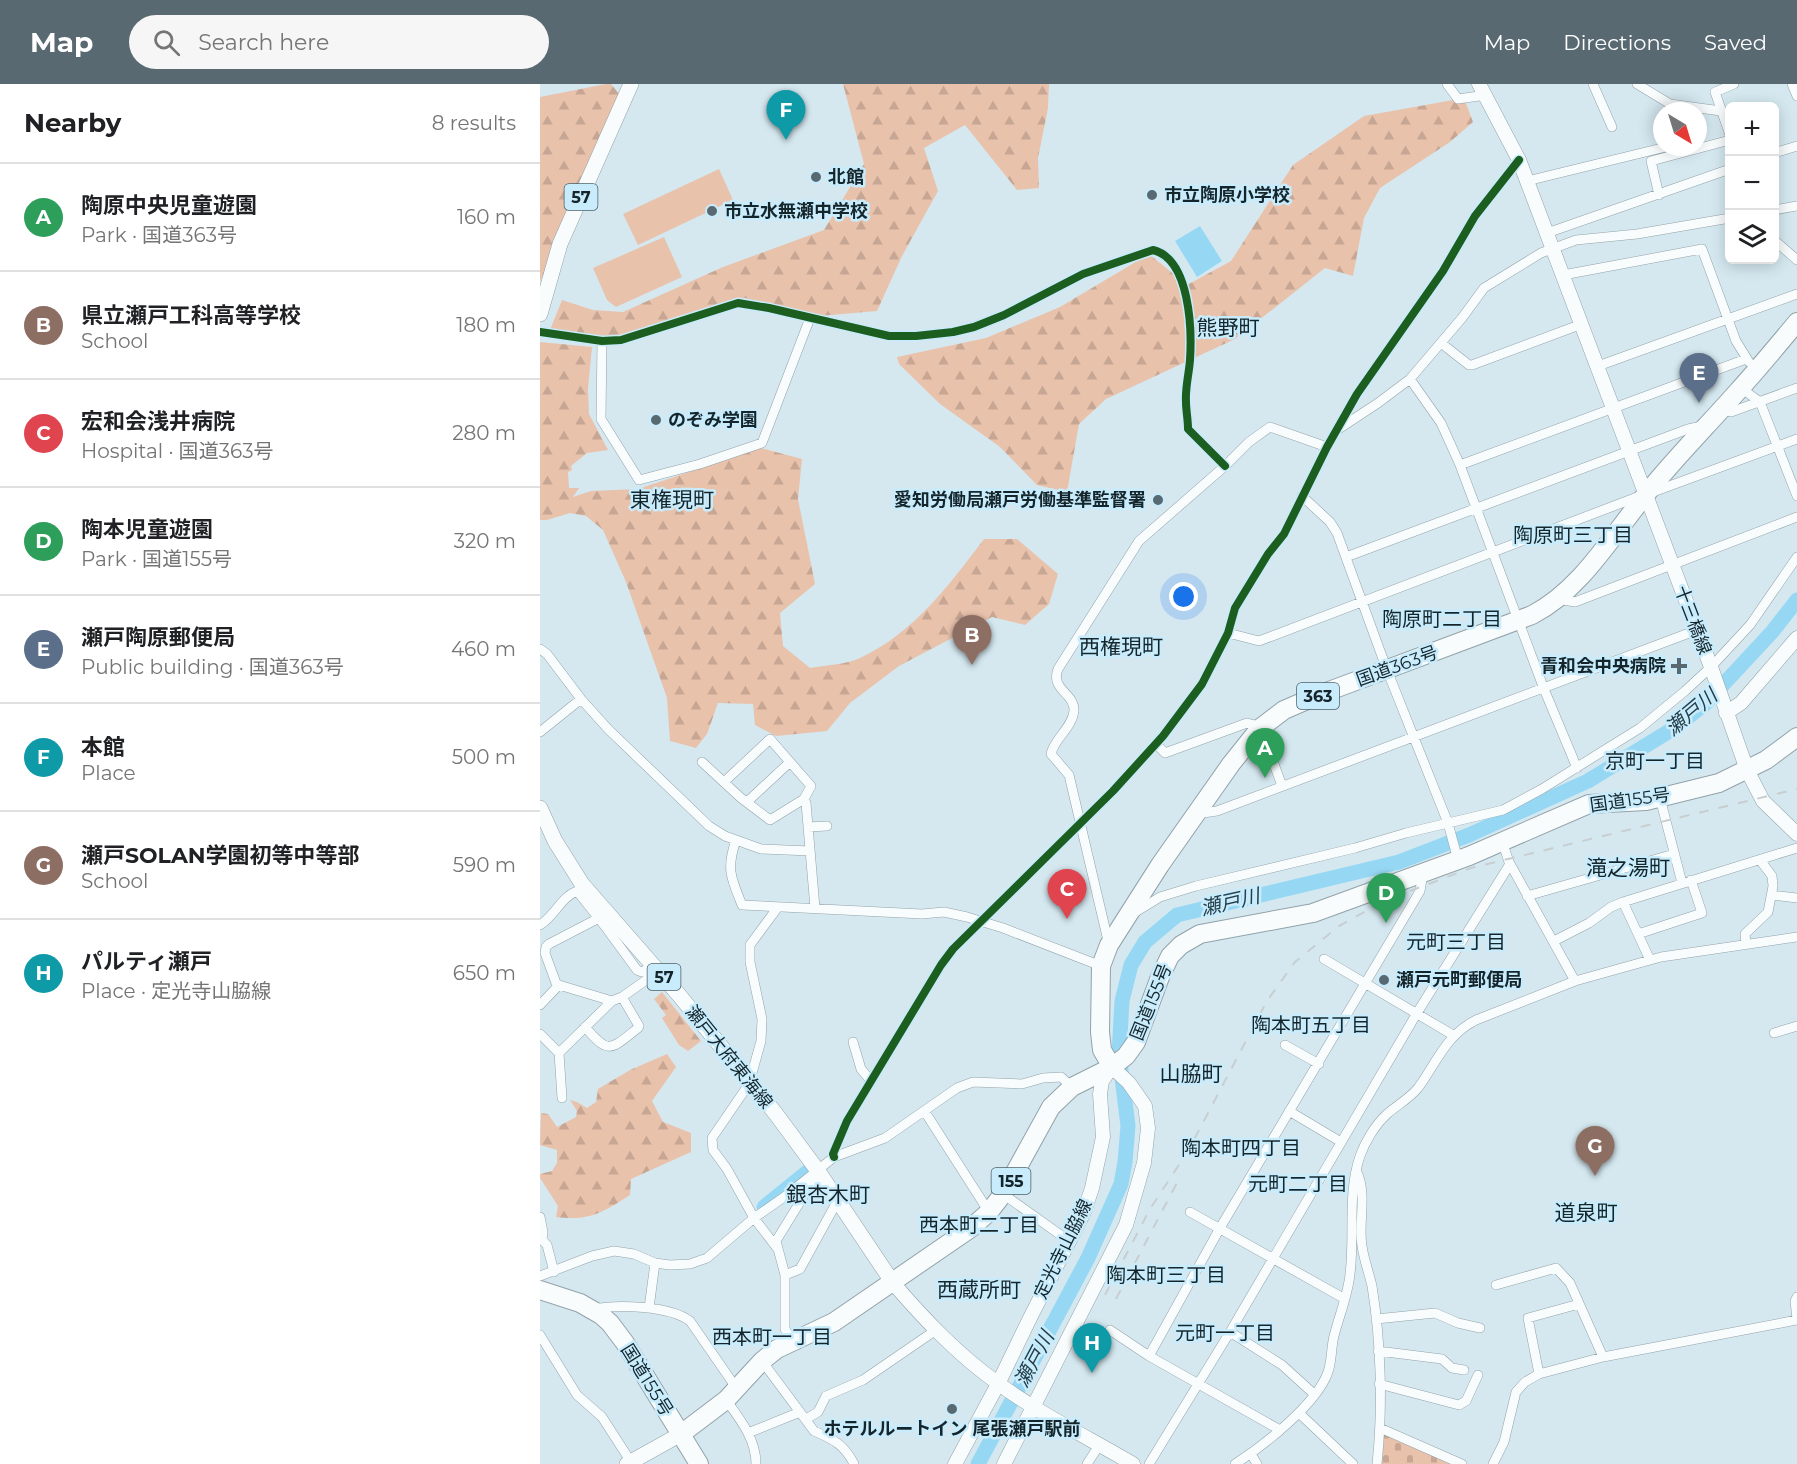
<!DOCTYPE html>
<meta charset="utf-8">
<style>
:root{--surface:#fff;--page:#f6f6f6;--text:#202124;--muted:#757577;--line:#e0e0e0;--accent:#586971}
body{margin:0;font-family:Montserrat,"Noto Sans JP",sans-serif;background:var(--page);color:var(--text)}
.controls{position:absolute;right:18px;top:18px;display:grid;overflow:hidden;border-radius:9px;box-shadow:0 3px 15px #0003}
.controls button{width:54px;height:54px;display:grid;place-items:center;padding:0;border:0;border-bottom:2px solid var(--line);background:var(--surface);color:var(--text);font:30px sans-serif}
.compass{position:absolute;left:1113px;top:18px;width:54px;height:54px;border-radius:50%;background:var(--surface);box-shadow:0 3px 15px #0003;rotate:142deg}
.you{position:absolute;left:644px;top:513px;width:21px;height:21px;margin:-15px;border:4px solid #fff;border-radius:50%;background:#1a73e8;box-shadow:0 0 0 9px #1a73e833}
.badge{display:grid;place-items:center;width:39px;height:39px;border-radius:50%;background:var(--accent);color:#fff;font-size:20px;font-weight:700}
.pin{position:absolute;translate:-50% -50px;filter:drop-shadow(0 2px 3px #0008)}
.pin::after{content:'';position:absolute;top:32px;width:21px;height:18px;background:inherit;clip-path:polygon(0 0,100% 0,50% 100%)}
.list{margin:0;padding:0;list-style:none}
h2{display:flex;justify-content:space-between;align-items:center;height:78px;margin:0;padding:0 24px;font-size:26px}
h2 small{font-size:20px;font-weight:400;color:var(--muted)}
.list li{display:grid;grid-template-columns:39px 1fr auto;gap:18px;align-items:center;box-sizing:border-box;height:108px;padding:0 24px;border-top:2px solid var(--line)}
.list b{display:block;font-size:22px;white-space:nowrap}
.list p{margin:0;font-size:20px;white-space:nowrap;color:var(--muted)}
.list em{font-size:20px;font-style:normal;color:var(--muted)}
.icon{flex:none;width:33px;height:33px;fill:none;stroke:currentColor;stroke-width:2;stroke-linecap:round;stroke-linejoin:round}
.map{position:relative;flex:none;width:1257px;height:1380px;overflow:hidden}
header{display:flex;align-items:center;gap:36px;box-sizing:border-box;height:84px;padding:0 30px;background:var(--accent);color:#fff}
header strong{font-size:28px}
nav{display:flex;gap:33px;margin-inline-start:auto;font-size:21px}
.search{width:420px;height:54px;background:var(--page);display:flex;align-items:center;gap:15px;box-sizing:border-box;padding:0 21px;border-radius:33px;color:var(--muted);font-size:22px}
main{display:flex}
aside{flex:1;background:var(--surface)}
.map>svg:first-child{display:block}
.forest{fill:url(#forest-firs)}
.cemetery{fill:url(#cemetery-stones)}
.park{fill:#e9c2ac}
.water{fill:#96d8f4}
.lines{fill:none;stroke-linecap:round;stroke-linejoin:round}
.river{stroke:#96d8f4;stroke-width:15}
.street-casing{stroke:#92a2a9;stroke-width:10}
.secondary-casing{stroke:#92a2a9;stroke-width:15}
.primary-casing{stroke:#92a2a9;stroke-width:16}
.highway-casing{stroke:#92a2a9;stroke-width:20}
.street{stroke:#f9fcfd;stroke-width:9}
.secondary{stroke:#f9fcfd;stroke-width:14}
.primary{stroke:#f9fcfd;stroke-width:15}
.highway{stroke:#f9fcfd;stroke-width:18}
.rail{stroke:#c8ced0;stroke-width:2;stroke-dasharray:10 10;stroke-linecap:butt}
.cycleway-casing{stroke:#c9ecfc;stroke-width:11}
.cycleway{stroke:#1b5e20;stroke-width:8}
.poi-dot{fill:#586971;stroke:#c9ecfc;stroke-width:2}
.labels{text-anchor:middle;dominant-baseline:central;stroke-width:5;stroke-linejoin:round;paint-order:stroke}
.shield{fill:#c9ecfc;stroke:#4a616a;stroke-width:1.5}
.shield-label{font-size:16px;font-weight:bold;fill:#14252c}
.poi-label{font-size:18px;font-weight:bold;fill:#14252c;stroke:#c9ecfc;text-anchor:start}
.street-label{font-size:18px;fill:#14252c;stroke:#c9ecfc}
.neighbourhood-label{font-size:20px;fill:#14252c;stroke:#c9ecfc}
.water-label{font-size:20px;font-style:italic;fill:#243f4a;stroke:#c9ecfc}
.quarter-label{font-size:21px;fill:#14252c;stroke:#c9ecfc}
</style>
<header>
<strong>Map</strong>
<div class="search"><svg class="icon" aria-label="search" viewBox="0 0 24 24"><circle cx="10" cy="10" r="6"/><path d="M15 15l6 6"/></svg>Search here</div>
<nav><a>Map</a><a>Directions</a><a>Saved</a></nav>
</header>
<main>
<aside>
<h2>Nearby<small>8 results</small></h2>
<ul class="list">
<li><span class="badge" style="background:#2e9e5b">A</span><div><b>陶原中央児童遊園</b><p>Park · 国道363号</p></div><em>160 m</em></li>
<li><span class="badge" style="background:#8d6e63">B</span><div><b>県立瀬戸工科高等学校</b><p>School</p></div><em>180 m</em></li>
<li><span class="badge" style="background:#e0444e">C</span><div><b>宏和会浅井病院</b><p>Hospital · 国道363号</p></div><em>280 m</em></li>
<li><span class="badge" style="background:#2e9e5b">D</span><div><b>陶本児童遊園</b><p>Park · 国道155号</p></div><em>320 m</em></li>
<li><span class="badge" style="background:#5c6f8a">E</span><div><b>瀬戸陶原郵便局</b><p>Public building · 国道363号</p></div><em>460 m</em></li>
<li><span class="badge" style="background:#0f9aa8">F</span><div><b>本館</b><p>Place</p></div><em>500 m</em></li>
<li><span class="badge" style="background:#8d6e63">G</span><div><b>瀬戸SOLAN学園初等中等部</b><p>School</p></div><em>590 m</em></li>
<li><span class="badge" style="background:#0f9aa8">H</span><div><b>パルティ瀬戸</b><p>Place · 定光寺山脇線</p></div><em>650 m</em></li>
</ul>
</aside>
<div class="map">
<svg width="1257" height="1380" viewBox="0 0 1257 1380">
<defs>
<pattern id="forest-firs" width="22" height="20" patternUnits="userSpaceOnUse" patternTransform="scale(1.5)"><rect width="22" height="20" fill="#e9c2ac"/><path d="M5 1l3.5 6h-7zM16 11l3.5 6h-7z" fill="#c7a794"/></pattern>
<pattern id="cemetery-stones" width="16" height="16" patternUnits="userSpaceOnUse" patternTransform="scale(1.5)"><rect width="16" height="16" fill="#e9c2ac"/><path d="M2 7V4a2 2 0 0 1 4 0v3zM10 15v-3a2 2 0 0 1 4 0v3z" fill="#c7a794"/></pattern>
</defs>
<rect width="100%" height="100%" fill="#d5e8f0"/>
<path class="forest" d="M66,0H71L80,11L0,198V13Z
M303,0H509L508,24L498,74L499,104L477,106L425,41L384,64L398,107L362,172L337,227L279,232L204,214L70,257L10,246L22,216L53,226L83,228L183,183L284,146L324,80Z
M924,14L933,38L910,58L840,104L824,134L813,192L785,184L695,255L566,315L539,340L527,408L497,401L460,363L400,320L359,280L357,273L446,254L520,223L609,170L647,201L691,177L753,81L824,32Z
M0,258L52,263L48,305L49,330L68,366L47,369L31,382L32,386L28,388L29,404H39L33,413L51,407L98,405L221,364L262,375L258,415L275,500L240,529L243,562L270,584C285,581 306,581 320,574C374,549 409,501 444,455H477L518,490L509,520L485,541L452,533L359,582L310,619L287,647L236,652L215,641L213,620L178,619L167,650L156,664L130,657L127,614L86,498L63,446L46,432L30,429L7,436H0Z
M122,908L161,957L148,967L139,961L122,934L126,931L114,915Z
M127,970L136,983L112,1017L123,1038L151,1049V1068L91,1095L90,1111C62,1129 50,1137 16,1133L18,1122L0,1094V1090L12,1087L17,1079V1066L0,1061L1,1029L8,1030L17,1043L36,1033L37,1027L30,1016L37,1018L47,1024L56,1018L58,1005L90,986Z"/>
<path class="cemetery" d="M843,1348L914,1380H839Z"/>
<path class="park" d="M179,85L193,116L98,161L83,130Z
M124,153L142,193L76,223L67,216L53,184Z"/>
<path class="water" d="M660,142L682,177L657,193L635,157Z"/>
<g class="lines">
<path class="river" d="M224,1123L271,1085
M438,1380L548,1174L581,1100L585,1078L588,1042L579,970L582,917L591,881L605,858L637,831L859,778L929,751L1048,697L1136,643L1166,619L1232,548L1257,516"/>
<defs>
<path id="street" d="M907,0L918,15L946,11
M1053,0L1072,43
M1097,0L1130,20L1181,27
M1252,0L1257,12
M1190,51L1175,8L1194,0
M1234,69L1257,62
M987,97L1126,63
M1119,111L1111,77L1190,56
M1234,126L1257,122
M1007,149L1190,85
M1234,156L1257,176
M1023,191L1162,165L1196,257L1209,278
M0,248L62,257L81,256L198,219L229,224L349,252H376L413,248L434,243L464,231L543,190L613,166C650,175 652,245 650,276C649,290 645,304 646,318C646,327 648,335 648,345L685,382
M62,257L61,335L99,396L160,380L222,359L270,234
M901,259L929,281H932L1042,240
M1058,282L1257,210
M870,295L901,339L920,381L1004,605L1037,684
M1201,304L1220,318L1257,412
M1182,325L1191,328L1257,304
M797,346L838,319L870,295L922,234L944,204L1001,169L1036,156L1097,150L1190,134
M920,381L1206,275
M1113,408L1257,355
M762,412L790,438L797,449L847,586L908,739L918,776
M806,473L1148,345L1162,342
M1017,515L1035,518L1257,433
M688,549L719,557L1100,412
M0,565L7,570L41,615L68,645L169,742L185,752L221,765L270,767
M0,648L41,615
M616,660L625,669L707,639L715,641L723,650L742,702
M162,678L201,714L230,736L264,715L271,702L230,655L184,698
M1120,714L1142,799
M264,715L266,719L275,824
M207,718L250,678
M656,730L677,727L1157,546
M268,743L287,742
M196,756C186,785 191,794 202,821L382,830L404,828L427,833L463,844L561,882
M965,757L964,763L969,778L1035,897
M1232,811L1257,814
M987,812L1134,770
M1083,818L1110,876
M594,829L620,813L656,802L815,764L866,749L963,726L1002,705L1100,644L1145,607L1171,583L1210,541L1257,473
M59,834L9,860L6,863L5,869L16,899L19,901L72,917
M0,841C15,832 21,813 37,807L67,845L97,886L102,888L113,881
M1098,850L1162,829L1151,796
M1014,857L1049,839L1071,823L1083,818L1257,764
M1206,860L1205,850L1228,828L1233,802L1232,792L1220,776
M569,861L529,691L511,670C514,655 532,644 534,627C535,609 510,606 518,585L599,457L685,382L709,358L730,343L787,363
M784,875L913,951
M0,921L19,901
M45,943C69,971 70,966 98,944L99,942L82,913
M1234,949L1257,942
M0,950L19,969L22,1014
M313,958L321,985L331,997
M745,961L779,980
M19,969L72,917L82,913L119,887
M749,1027L801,1058
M385,1028L449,1128
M294,1073L293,1070L307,1037L401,881L413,865L573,707L623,652L662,600L688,549L695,524L728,470L744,450L787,363L817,310L903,187L935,132L979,76
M816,1086C828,1109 818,1137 822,1162C824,1176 829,1189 832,1202C841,1258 843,1323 837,1380
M463,1110L529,1157
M650,1128L805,1215
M0,1133L3,1148L2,1156L7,1161L14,1188
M237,1164L214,1134L187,1085L173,1066L172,1054L209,1000L221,957L222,935L210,878V861L238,823
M245,1191L260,1185L298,1116
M0,1192L52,1172L74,1167L94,1170L115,1179L130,1181L150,1180L167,1174L214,1134L247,1111L294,1073L345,1054L417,1004L433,998L482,1000L503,994L521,993L532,1003
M956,1201L1016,1184L1030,1199L1063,1273
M1257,1213L1255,1217L1257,1235
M109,1224L115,1179
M54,1225C78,1220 130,1222 150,1237L197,1305
M836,1235L895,1229L918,1239L940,1244
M570,1246L609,1272L740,1346
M690,1248L742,1281L774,1310
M0,1251L37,1311L62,1333L91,1378
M252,1258L245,1245V1191L236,1157L276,1092
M838,1267L902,1275L912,1284L924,1286
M609,1272L680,1144L880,807L883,789
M222,1277L274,1347C293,1355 305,1361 314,1380
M999,1290L988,1234L1039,1220
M839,1300L919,1321L926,1317L938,1291
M186,1316C200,1335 216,1355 216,1380
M759,1329L813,1380
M266,1335L278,1328L286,1312L323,1296L396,1246
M840,1344L922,1380
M208,1349L260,1328
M711,1370L717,1380
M547,1380L560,1360
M609,1380L690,1248L877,929L970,780
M695,1380C723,1362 777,1320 788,1288C792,1277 791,1264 794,1252C799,1232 808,1211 810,1190C815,1151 807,1110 820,1072C825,1058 835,1041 847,1030C857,1021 869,1015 878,1004C897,978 906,951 936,936L1035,897L1121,873L1257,853
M953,1380L964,1358L976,1308L985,1298L999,1290L1063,1273L1257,1236"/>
<path id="secondary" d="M939,0L979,76L987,97L1171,583L1207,686L1223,717L1257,750
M1186,629L1201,619L1257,554
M353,1199C385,1236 418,1271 459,1300C500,1330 549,1354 593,1380
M415,1380L458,1300L489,1236L544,1128L552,1104L563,1053L560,1010L562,997L572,983L589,999L605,1022L608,1044L604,1079L586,1141L464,1380"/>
<path id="primary" d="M0,230L20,160L91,0
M0,724L15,757L42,800L139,911L236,1030L278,1087L353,1199
M87,1380L141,1350"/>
<path id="highway" d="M572,983L562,966L560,948L561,882L569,861L620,781L691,680L719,645L744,626L781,610L992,531C1042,505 1072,451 1107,409C1135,374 1168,341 1198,307C1218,285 1238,261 1257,238
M0,1206L40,1219L61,1231L70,1239L85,1259L159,1380
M141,1350L186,1316L222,1277L237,1265L294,1238L431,1144L449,1128L463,1110L511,1023L532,1003L572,983L586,972L596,958L620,893L630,872L641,861L660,850L773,829L929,772L1049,720L1106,717L1179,699L1226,676L1257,653"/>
</defs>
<use href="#street" class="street-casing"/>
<use href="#secondary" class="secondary-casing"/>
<use href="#primary" class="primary-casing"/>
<use href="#highway" class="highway-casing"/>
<use href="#street" class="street"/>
<use href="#secondary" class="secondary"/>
<use href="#primary" class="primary"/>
<use href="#highway" class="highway"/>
<path class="rail" d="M565,1211L610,1125L648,1067L727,917L755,878L799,842L846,816L931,784L1257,705
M576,1215L640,1093"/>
<defs>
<path id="cycleway" d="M0,248L62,257L81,256L198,219L229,224L349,252H376L413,248L434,243L464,231L543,190L613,166C650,175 652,245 650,276C649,290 645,304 646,318C646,327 648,335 648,345L685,382
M294,1073L293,1070L307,1037L401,881L413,865L573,707L623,652L662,600L688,549L695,524L728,470L744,450L787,363L817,310L903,187L935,132L979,76"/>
</defs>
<use href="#cycleway" class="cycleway-casing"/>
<use href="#cycleway" class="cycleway"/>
</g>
<g class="poi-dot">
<circle cx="276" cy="93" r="6"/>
<circle cx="612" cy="111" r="6"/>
<circle cx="172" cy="127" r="6"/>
<circle cx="116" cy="336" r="6"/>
<circle cx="618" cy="416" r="6"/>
<path d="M1136 573h6v6h6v6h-6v6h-6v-6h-6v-6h6z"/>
<circle cx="844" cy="896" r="6"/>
<circle cx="412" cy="1325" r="6"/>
</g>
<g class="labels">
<g class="shield">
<rect x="24.5" y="100" width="33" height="26" rx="4.5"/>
<rect x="757" y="599" width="42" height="26" rx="4.5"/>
<rect x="107.5" y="880" width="33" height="26" rx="4.5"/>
<rect x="451.5" y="1084" width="39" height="26" rx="4.5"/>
</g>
<g class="shield-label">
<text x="41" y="113">57</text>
<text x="778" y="612">363</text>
<text x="124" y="893">57</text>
<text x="471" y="1097">155</text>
</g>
<g class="poi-label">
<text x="288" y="93">北館</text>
<text x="624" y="111">市立陶原小学校</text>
<text x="184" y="127">市立水無瀬中学校</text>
<text x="128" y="336">のぞみ学園</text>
<text x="606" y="416" text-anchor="end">愛知労働局瀬戸労働基準監督署</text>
<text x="1126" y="582" text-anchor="end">青和会中央病院</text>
<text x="856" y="896">瀬戸元町郵便局</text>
<text x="412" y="1345" text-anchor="middle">ホテルルートイン 尾張瀬戸駅前</text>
</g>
<g class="street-label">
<text transform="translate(1153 536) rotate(69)">十三橋線</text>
<text transform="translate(857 582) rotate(-20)">国道363号</text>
<text transform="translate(1090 716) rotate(-8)">国道155号</text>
<text transform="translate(611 918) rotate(-68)">国道155号</text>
<text transform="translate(189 973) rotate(51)">瀬戸大府東海線</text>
<text transform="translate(523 1165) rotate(-64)">定光寺山脇線</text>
<text transform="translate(107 1296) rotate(58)">国道155号</text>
</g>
<g class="neighbourhood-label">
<text x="1033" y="451">陶原町三丁目</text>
<text x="902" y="535">陶原町二丁目</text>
<text x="1115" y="677">京町一丁目</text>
<text x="916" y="858">元町三丁目</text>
<text x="771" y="941">陶本町五丁目</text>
<text x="701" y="1064">陶本町四丁目</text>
<text x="758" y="1100">元町二丁目</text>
<text x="439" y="1141">西本町二丁目</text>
<text x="626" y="1191">陶本町三丁目</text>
<text x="685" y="1249">元町一丁目</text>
<text x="232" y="1253">西本町一丁目</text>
</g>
<g class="water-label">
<text transform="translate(1151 628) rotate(-40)">瀬戸川</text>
<text transform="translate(690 818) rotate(-13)">瀬戸川</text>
<text transform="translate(494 1275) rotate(-62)">瀬戸川</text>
</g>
<g class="quarter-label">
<text x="688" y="243">熊野町</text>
<text x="132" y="415">東権現町</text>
<text x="581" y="562">西権現町</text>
<text x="1088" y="783">滝之湯町</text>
<text x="651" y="989">山脇町</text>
<text x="288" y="1110">銀杏木町</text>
<text x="1046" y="1128">道泉町</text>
<text x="439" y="1205">西蔵所町</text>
</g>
</g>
</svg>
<div class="controls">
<button>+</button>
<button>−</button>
<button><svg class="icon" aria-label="layers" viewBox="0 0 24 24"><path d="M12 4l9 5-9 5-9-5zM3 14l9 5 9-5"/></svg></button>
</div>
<svg class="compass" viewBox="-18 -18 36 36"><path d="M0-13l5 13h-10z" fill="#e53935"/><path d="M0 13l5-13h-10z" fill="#757577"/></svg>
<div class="you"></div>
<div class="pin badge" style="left:725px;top:694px;background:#2e9e5b">A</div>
<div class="pin badge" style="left:432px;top:581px;background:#8d6e63">B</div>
<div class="pin badge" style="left:527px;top:835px;background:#e0444e">C</div>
<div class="pin badge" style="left:846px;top:839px;background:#2e9e5b">D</div>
<div class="pin badge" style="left:1159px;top:319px;background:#5c6f8a">E</div>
<div class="pin badge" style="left:246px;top:56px;background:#0f9aa8">F</div>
<div class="pin badge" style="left:1055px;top:1092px;background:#8d6e63">G</div>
<div class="pin badge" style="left:552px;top:1289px;background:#0f9aa8">H</div>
</div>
</main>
